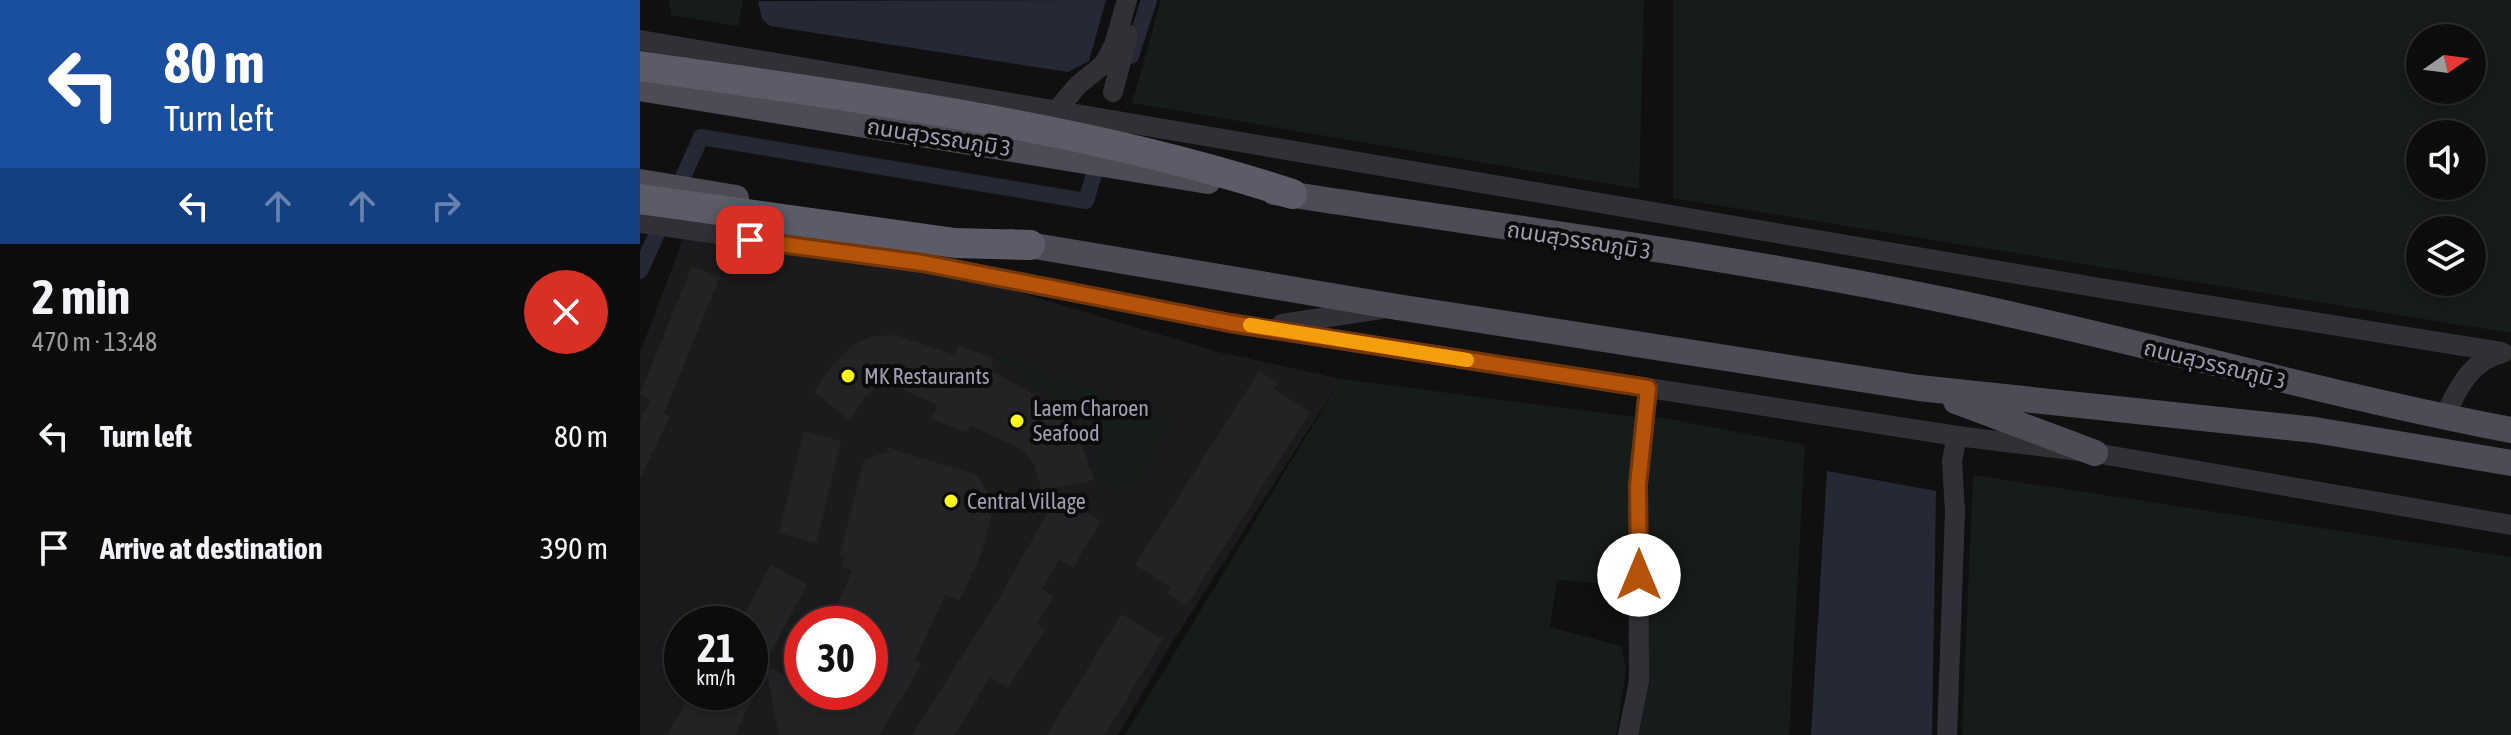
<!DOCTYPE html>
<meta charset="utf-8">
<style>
body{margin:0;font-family:"Asap Condensed","Noto Sans Thai",sans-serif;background:#1a1a1b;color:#f1f3f6;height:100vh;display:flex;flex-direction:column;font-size:30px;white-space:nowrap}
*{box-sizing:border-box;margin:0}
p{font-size:26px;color:#9a9b9d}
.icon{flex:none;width:44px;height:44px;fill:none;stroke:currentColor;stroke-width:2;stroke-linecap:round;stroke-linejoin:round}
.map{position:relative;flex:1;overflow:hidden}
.details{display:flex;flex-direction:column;background:#0c0c0d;width:640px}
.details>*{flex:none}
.guide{background:#1a4fa0;color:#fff;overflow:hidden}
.needle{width:52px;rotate:76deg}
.controls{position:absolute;left:1766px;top:24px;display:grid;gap:16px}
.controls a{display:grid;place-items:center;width:80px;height:80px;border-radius:50%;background:#0c0c0d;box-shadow:0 4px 12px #0003,0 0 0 2px #2c2c2e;font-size:40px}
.speed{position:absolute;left:24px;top:606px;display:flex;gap:16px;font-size:40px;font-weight:700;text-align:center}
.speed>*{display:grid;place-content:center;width:104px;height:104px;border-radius:50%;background:#0c0c0d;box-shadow:0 4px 12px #0003,0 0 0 2px #2c2c2e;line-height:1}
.speed small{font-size:20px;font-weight:400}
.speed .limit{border:12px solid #d22;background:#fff;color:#111}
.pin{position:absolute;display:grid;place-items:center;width:68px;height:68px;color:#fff;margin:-34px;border-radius:16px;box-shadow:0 4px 12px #0006}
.me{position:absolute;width:88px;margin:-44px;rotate:0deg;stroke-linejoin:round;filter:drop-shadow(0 0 6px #0008)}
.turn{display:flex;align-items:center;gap:28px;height:168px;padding:0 32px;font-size:36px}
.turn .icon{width:104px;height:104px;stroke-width:2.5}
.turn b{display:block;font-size:56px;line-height:68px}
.lanes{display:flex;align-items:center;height:76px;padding:0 32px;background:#0003;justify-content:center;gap:40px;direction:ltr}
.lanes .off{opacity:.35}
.round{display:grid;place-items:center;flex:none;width:84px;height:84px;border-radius:42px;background:#1a1a1b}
.summary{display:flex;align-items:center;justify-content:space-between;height:136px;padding:0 32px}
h1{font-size:48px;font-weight:700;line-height:60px}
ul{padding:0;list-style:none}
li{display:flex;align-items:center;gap:24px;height:112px;padding:0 32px}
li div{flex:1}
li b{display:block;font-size:30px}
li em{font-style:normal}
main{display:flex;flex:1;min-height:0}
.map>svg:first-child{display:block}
.built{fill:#1b1b1e;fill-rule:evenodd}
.green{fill:#161c19;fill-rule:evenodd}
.water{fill:#252936}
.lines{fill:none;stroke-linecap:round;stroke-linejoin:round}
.canal{stroke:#252936;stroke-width:16}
.building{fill:#232225}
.minor{stroke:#313037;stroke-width:20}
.major{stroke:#4d4c56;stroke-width:26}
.highway{stroke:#5c5c68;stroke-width:30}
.route-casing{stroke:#753606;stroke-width:20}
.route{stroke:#b45309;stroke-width:14}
.slow{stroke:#f59e0b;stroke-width:14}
.poi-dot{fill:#fff91a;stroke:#0b0b0c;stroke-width:3}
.labels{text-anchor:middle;stroke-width:8;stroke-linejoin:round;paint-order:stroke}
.street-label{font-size:22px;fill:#9f9fb4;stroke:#0b0b0c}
.poi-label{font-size:22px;fill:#9f9fb4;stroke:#0b0b0c;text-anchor:start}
</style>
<main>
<section class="details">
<div class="guide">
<div class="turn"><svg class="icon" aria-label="left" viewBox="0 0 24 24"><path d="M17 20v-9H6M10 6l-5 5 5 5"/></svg><div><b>80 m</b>Turn left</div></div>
<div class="lanes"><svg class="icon" aria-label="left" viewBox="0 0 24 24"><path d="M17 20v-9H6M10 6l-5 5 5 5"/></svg><svg class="icon off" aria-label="ahead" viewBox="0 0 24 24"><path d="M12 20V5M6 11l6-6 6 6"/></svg><svg class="icon off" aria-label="ahead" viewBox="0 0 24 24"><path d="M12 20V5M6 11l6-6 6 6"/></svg><svg class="icon off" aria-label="right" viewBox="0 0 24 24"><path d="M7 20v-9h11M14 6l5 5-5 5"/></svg></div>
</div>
<div class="summary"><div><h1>2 min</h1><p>470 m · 13:48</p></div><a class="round" style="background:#d93025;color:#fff"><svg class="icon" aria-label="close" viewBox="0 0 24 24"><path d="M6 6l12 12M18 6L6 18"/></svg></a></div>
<ul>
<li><svg class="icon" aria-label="left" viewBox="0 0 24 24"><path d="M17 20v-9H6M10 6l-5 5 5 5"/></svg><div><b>Turn left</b></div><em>80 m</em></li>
<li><svg class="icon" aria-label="arrive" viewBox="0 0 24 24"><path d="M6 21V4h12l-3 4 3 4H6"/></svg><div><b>Arrive at destination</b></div><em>390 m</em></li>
</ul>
</section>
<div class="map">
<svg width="1871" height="735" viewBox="0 0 1871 735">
<rect width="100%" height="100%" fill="#101011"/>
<!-- built -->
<path class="built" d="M 46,231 L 274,261 L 579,352 L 701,379 L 530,646 L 478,735 L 0,735 L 0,353 ZM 42,624 L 110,624 L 110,692 L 42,692 ZM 162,624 L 230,624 L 230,692 L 162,692 Z"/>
<!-- green -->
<path class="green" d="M 29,0 L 103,0 L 98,26 L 31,15 Z
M 521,0 L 1004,0 L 999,189 L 492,103 Z
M 1033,0 L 1871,0 L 1871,333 L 1033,198 ZM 1832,38 L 1832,90 L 1780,90 L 1780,38 ZM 1832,134 L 1832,186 L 1780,186 L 1780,134 ZM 1780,230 L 1832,230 L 1832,282 L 1780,282 Z
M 344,349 L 533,420 L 489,496 L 459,483 L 459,462 L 445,423 Z
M 701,379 L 1002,418 L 989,586 L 917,580 L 910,627 L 981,646 L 986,670 L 976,735 L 485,735 Z
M 1013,416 L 1165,445 L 1149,735 L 992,735 Z
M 1333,475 L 1871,557 L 1871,735 L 1322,735 Z"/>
<!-- water -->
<path class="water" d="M 466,0 L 449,61 L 428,72 L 130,26 L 122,19 L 118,1 Z
M 1187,471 L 1296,491 L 1292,735 L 1171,735 Z"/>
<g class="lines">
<!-- canal -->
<path class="canal" d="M 491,56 L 509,0
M 36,193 L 61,137 L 446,201 L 460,154
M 0,271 L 24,218"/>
</g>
<!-- building -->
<path class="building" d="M 52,266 L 80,277 L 24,413 L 30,416 L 0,478 L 0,420 L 10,400 L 0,394 Z
M 256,335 L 315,355 L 318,345 L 354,359 L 350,370 L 399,397 L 438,433 L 454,480 L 402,491 L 394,464 L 382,450 L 330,425 L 327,432 L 291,419 L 297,405 L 262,389 L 236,388 L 224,398 L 210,421 L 174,392 L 189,369 L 211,346 L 233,336 Z
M 619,371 L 638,383 L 634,389 L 670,412 L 546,606 L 526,593 L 530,587 L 495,565 Z
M 164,431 L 201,441 L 176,543 L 139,533 Z
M 245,447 L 337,475 L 355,504 L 340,556 L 320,600 L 305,595 L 275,660 L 282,664 L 239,735 L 139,735 L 126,669 L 95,735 L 27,735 L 52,692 L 110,692 L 110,624 L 99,624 L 131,565 L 167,584 L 124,665 L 146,676 L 162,644 L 162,692 L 230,692 L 230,624 L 189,624 L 212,571 L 201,566 L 205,558 L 200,555 L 224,460 L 245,452 L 251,453 Z
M 417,496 L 461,521 L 433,568 L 419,560 L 402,589 L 413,596 L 397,624 L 405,629 L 368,688 L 350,677 L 315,735 L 272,735 L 358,600 Z
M 481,614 L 523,639 L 465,735 L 407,735 Z"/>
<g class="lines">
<!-- minor -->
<path class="minor" d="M 0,40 L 1460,288 L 1861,352
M 473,92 L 488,35
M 416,111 L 438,85 L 464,64 L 474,45 L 487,0
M 0,223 L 283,263 L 590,323 L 1317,436 L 1455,453 L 1871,525
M 642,324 L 741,309
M 1804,417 C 1818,389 1830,360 1863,353
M 988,735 L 999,681 L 998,485 L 1008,388
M 1307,735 L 1315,511 L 1312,461 L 1317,436"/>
<!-- major -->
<path class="major" d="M 0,88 L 568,181
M 0,182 L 96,198
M 634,192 C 859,227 1087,255 1309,301 C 1497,340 1682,394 1871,430
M 371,242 L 757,307 L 1279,388 L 1675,430 L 1871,463
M 1316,401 L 1455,453"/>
<!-- highway -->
<path class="highway" d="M 0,66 C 218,98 442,125 652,194
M 0,199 L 315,243 L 390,245"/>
</g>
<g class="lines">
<defs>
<path id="route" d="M 110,240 L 283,263 L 590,323 L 1008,388 L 998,485 L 999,575"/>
</defs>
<!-- route casing -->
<use href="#route" class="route-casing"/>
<!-- route -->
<use href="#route" class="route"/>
<!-- slow -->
<path class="slow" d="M 610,325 L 827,360"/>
</g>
<!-- markers -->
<g class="poi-dot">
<circle cx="208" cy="376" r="8"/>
<circle cx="377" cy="421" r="8"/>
<circle cx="311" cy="501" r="8"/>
</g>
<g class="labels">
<!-- street labels -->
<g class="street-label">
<text transform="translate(299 137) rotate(9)" y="8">ถนนสุวรรณภูมิ 3</text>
<text transform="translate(939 240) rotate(9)" y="8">ถนนสุวรรณภูมิ 3</text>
<text transform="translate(1575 364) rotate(14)" y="8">ถนนสุวรรณภูมิ 3</text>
</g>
<!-- poi labels -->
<g class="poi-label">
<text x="224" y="384">MK Restaurants</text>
<text x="393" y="416">Laem Charoen<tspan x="393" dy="25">Seafood</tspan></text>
<text x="327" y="509">Central Village</text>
</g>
</g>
</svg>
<div class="controls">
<a><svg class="needle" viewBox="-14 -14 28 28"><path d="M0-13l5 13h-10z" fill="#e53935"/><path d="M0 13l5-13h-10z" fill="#9a9b9d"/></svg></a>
<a><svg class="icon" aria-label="sound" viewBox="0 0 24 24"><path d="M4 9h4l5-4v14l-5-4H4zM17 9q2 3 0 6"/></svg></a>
<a><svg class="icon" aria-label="layers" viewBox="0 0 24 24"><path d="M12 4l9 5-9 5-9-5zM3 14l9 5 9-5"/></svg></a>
</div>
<div class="speed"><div>21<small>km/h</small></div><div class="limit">30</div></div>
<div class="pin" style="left:110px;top:240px;background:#d93025"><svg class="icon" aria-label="arrive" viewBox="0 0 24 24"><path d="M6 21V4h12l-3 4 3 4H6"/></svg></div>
<svg class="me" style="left:999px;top:575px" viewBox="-20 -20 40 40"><circle r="19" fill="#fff"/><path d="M0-13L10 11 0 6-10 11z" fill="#b45309"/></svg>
</div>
</main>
